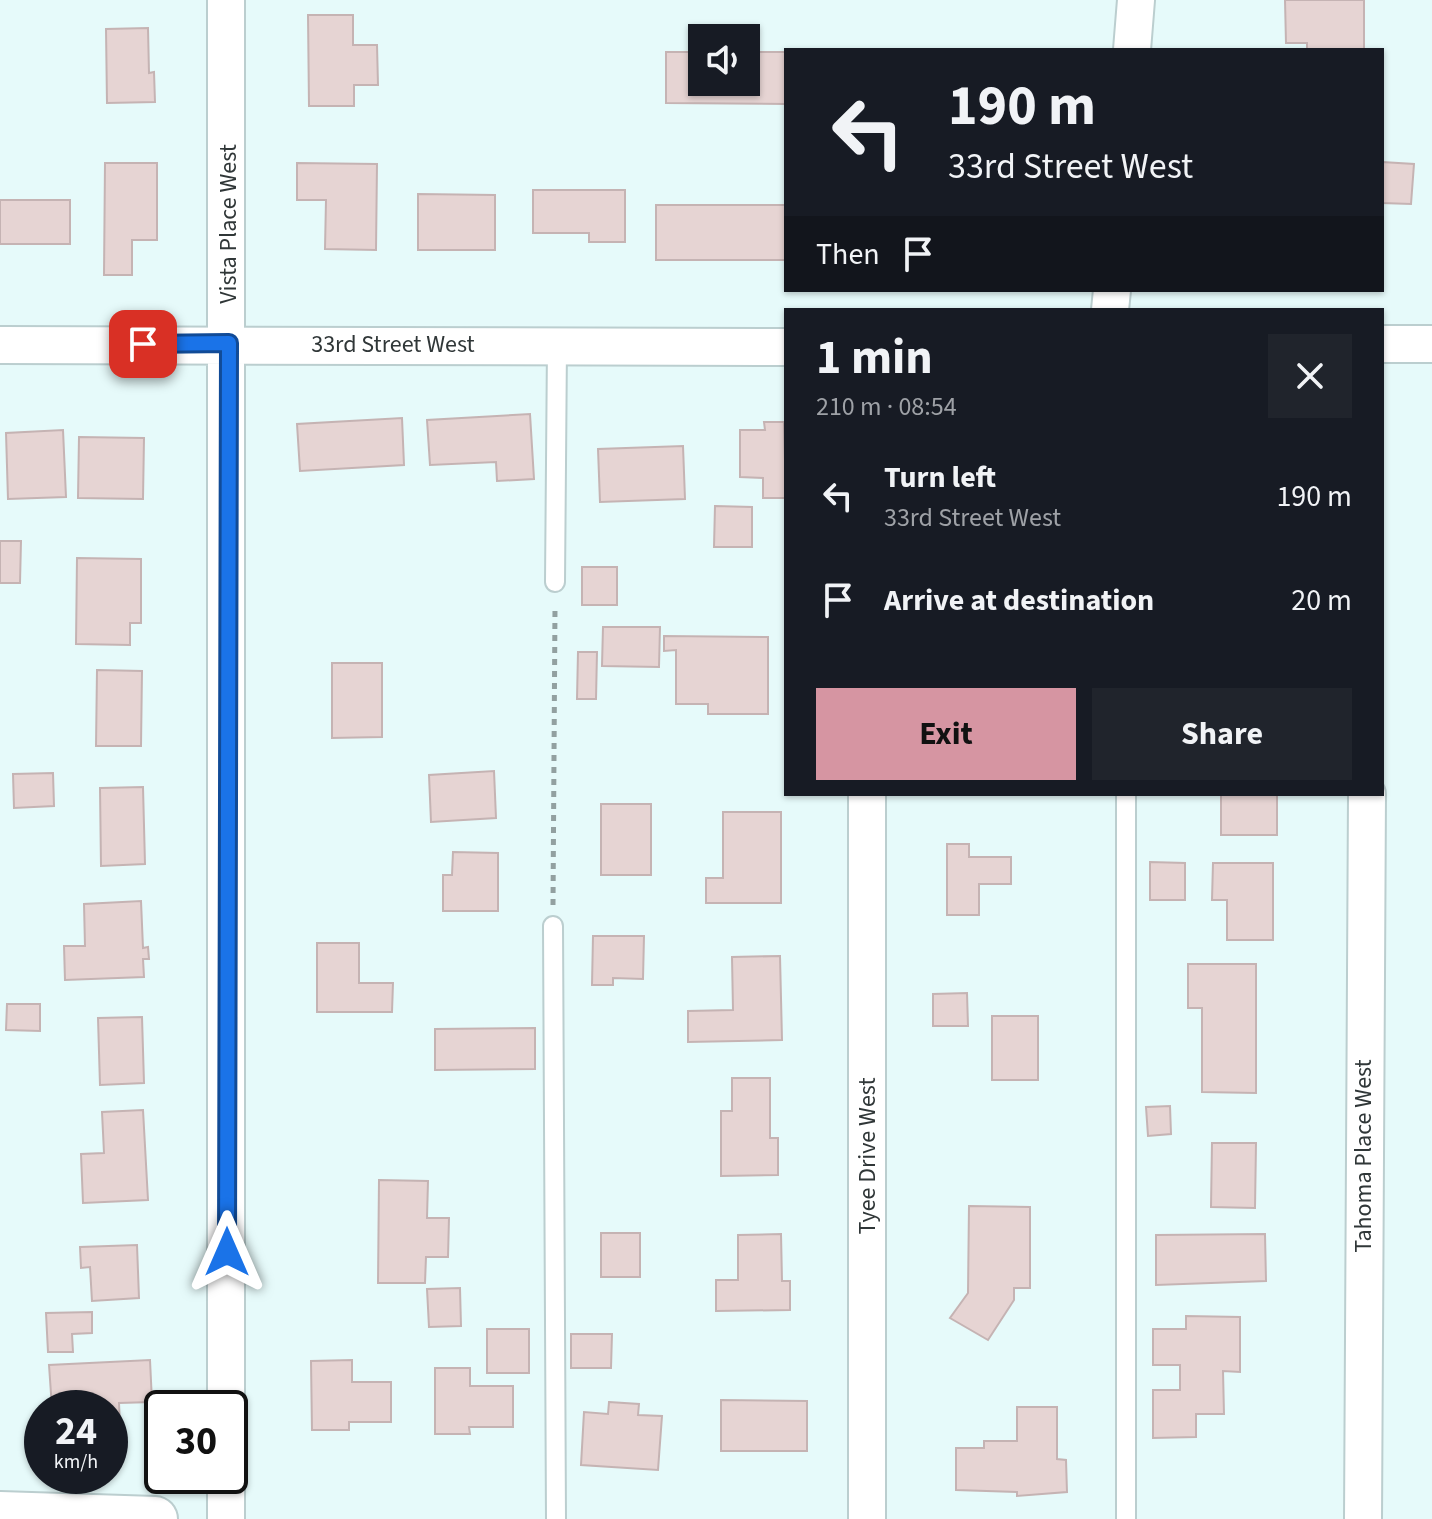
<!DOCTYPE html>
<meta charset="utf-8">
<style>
body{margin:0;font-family:"Source Sans 3",sans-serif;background:#20242c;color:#f1f3f6;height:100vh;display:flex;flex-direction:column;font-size:30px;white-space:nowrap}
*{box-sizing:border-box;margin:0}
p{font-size:26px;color:#9ea1a6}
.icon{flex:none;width:44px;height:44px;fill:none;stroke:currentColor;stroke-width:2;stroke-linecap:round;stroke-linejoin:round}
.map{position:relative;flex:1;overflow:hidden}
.details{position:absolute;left:784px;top:308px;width:600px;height:488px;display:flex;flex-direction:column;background:#171b24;border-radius:0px;box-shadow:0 2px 6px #0004}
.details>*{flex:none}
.guide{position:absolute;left:784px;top:48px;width:600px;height:244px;border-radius:0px;box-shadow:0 2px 6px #0004;background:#171b24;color:#f1f3f6;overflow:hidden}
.fabs{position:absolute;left:688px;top:24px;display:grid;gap:16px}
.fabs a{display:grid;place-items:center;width:72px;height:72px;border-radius:0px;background:#171b24;box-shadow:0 2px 6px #0004;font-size:40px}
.speed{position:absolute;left:24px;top:1390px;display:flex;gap:16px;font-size:40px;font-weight:700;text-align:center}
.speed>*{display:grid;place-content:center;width:104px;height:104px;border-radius:50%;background:#171b24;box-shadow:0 2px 6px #0004;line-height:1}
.speed small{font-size:20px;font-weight:400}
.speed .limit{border:4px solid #111;border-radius:12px;background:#fff;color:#111}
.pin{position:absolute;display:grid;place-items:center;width:68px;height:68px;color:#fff;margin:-34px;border-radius:16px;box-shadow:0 4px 12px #0006}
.me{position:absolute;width:88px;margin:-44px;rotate:0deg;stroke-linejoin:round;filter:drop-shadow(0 0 6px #0008)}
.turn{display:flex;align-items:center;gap:28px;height:168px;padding:0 32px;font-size:36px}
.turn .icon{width:104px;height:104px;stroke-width:2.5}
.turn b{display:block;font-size:56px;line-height:68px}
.then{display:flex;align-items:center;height:76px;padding:0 32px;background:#0003;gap:16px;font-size:30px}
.round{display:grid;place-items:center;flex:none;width:84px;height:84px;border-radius:0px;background:#20242c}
.overview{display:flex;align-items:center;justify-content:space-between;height:136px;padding:0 32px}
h1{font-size:48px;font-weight:700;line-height:60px}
.button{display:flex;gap:16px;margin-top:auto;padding:16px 32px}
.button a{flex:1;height:92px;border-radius:0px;background:#d695a2;color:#111;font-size:32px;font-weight:700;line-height:92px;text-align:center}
.button a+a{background:#20242c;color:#f1f3f6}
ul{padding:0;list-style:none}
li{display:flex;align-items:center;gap:24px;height:104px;padding:0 32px}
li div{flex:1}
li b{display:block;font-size:30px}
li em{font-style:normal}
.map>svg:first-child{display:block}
.building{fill:#e6d4d3;stroke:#c5b3b3;stroke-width:2}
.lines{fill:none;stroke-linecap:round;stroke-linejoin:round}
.service-casing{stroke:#bbcecf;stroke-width:22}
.minor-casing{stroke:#bbcecf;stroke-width:40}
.tertiary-casing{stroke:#bbcecf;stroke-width:48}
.path{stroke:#92a0a0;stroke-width:5;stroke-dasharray:6 6;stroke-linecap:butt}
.service{stroke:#fff;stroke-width:18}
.minor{stroke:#fff;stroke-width:36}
.tertiary{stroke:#fff;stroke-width:44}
.route-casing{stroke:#114b97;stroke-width:20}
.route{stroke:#1a73e8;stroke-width:14}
.labels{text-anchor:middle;stroke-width:8;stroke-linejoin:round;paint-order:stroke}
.street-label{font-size:24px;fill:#303738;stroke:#fff}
</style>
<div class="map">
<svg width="1432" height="1519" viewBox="0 0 1432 1519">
<rect width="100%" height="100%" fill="#e6fafa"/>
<!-- building -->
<path class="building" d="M 1285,0 L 1364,0 L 1364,50 L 1307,50 L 1307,43 L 1286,43 Z
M 308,15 L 353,15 L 353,45 L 377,45 L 378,85 L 354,85 L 354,106 L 309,106 Z
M 148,28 L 149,73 L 154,72 L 155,102 L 107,103 L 106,29 Z
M 666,52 L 702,52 L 702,82 L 746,82 L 746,52 L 786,52 L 786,104 L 666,103 Z
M 1382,162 L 1414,164 L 1411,204 L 1382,203 Z
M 105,163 L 157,163 L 157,240 L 132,240 L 132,275 L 104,275 Z
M 297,163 L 377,164 L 376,250 L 325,249 L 326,200 L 297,200 Z
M 533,190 L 625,190 L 625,242 L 589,242 L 589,233 L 533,233 Z
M 418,194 L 495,195 L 495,250 L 418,250 Z
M 0,200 L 70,200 L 70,244 L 0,244 Z
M 656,205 L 786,205 L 786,260 L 656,260 Z
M 530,414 L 534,479 L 497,481 L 496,462 L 430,465 L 427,420 Z
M 402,418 L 404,465 L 300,471 L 297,424 Z
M 764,422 L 784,422 L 786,498 L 763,498 L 763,478 L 740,477 L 740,430 L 765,430 Z
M 63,430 L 66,497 L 8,499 L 6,433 Z
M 79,437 L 144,438 L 143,499 L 78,498 Z
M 683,446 L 685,499 L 600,502 L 598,449 Z
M 715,506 L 752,507 L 752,547 L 714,547 Z
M 0,541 L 21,541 L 20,583 L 0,583 Z
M 77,558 L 141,559 L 141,623 L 130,623 L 130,645 L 76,644 Z
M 582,567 L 617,567 L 617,605 L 582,605 Z
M 603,627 L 660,627 L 659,667 L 602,666 Z
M 664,636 L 768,637 L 768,714 L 708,714 L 708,704 L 676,704 L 676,650 L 664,651 Z
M 578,652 L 597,652 L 596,699 L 577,699 Z
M 332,663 L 382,663 L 382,737 L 332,738 Z
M 97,670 L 142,671 L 141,746 L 96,746 Z
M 494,771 L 496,818 L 431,822 L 429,775 Z
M 53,773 L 54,806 L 14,808 L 13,774 Z
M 143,787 L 145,864 L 101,866 L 100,788 Z
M 1221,794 L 1277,794 L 1277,835 L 1221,835 Z
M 601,804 L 651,804 L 651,875 L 601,875 Z
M 723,812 L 781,812 L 781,903 L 706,903 L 706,878 L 723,878 Z
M 947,844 L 969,844 L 969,857 L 1011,857 L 1011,884 L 979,884 L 979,915 L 947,915 Z
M 453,852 L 498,853 L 498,911 L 443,911 L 443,875 L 452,875 Z
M 1150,862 L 1185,863 L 1185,900 L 1150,900 Z
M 1213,863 L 1273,863 L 1273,940 L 1227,940 L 1227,900 L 1212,900 Z
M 141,901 L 143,948 L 148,947 L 149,959 L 143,959 L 144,977 L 65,980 L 64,946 L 85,946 L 84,904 Z
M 593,936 L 644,936 L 643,979 L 613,978 L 613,985 L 592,985 Z
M 317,943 L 359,943 L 359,983 L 393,983 L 392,1012 L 317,1012 Z
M 780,956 L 782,1040 L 688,1042 L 688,1011 L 733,1010 L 732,957 Z
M 1188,964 L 1256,964 L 1256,1093 L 1202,1092 L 1202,1008 L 1188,1008 Z
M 967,993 L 968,1026 L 933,1026 L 933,994 Z
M 7,1004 L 40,1004 L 40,1031 L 6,1030 Z
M 992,1016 L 1038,1016 L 1038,1080 L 992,1080 Z
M 142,1017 L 144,1083 L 100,1085 L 98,1018 Z
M 535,1028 L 535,1069 L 435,1070 L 435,1029 Z
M 732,1078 L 770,1078 L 770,1138 L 778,1138 L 778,1175 L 721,1176 L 721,1111 L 732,1111 Z
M 1170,1106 L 1171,1134 L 1148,1136 L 1146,1107 Z
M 143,1110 L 148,1200 L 83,1203 L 81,1154 L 104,1153 L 102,1112 Z
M 1212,1143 L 1256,1143 L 1255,1208 L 1211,1207 Z
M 379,1180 L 428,1181 L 427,1218 L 449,1218 L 448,1257 L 426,1257 L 425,1283 L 378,1283 Z
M 969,1206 L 1030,1207 L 1030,1288 L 1014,1288 L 1014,1300 L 988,1340 L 950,1318 L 968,1293 Z
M 601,1233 L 640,1233 L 640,1277 L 601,1277 Z
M 781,1234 L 782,1281 L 790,1281 L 790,1310 L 716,1311 L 716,1280 L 738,1280 L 738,1235 Z
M 1265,1234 L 1266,1281 L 1156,1285 L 1156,1235 Z
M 137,1245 L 139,1298 L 92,1301 L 90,1267 L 81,1268 L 80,1247 Z
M 460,1288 L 461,1326 L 429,1327 L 427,1289 Z
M 92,1312 L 92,1333 L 72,1334 L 73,1352 L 48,1352 L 46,1313 Z
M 1186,1316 L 1240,1317 L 1240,1372 L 1223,1371 L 1224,1414 L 1196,1414 L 1196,1437 L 1153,1438 L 1153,1390 L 1180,1390 L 1180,1365 L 1153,1365 L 1153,1329 L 1186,1329 Z
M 487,1329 L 529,1329 L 529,1373 L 487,1373 Z
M 571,1334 L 612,1334 L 611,1368 L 571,1368 Z
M 150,1360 L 152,1402 L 119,1403 L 120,1425 L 110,1426 L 110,1408 L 52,1408 L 49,1365 Z
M 352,1360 L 352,1382 L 391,1382 L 391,1422 L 349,1422 L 349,1430 L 312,1430 L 311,1361 Z
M 435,1368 L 470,1368 L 470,1386 L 513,1386 L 513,1427 L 469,1427 L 470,1434 L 435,1434 Z
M 721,1400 L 807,1401 L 807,1451 L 721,1451 Z
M 609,1402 L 639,1404 L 638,1415 L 662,1416 L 658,1470 L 581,1465 L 584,1412 L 608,1414 Z
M 1017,1407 L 1057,1407 L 1057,1459 L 1066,1460 L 1067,1492 L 1017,1496 L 1017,1492 L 956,1490 L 956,1448 L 984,1448 L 984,1441 L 1017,1441 Z"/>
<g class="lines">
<defs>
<path id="service" d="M 555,582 L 557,345
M 553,926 L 556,1519
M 1126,1519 L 1126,794"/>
<path id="minor" d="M 1132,50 L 1136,0
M 1110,310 L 1112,290
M 1382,344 L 1432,344
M 0,345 L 786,347
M 867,794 L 867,1519
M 226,1408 L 226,0
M 226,1519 L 226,1476
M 1363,1519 L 1367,794"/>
<path id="tertiary" d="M 0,1514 L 155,1519"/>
</defs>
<!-- service casing -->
<use href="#service" class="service-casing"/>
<!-- minor casing -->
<use href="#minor" class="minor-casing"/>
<!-- tertiary casing -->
<use href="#tertiary" class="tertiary-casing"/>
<!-- path -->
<path class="path" d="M 553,905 L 555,607"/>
<!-- service -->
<use href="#service" class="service"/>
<!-- minor -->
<use href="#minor" class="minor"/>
<!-- tertiary -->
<use href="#tertiary" class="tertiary"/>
</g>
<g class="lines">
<defs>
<path id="route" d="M 143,344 L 229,343 L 227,1252"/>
</defs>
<!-- route casing -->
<use href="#route" class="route-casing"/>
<!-- route -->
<use href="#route" class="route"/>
</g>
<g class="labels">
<!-- street labels -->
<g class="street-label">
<text transform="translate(228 224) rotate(-90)" y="8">Vista Place West</text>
<text x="393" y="352">33rd Street West</text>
<text transform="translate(867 1156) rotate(-90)" y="8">Tyee Drive West</text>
<text transform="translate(1363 1156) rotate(-90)" y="8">Tahoma Place West</text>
</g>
</g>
</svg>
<div class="fabs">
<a><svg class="icon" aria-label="sound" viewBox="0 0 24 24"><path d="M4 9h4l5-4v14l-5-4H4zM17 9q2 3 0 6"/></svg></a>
</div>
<div class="speed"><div>24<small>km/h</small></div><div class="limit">30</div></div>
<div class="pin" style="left:143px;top:344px;background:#d93025"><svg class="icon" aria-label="arrive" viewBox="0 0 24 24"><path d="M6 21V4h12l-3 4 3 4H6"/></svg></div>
<svg class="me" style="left:227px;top:1252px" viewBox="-20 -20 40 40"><path d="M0-17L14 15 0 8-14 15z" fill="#1a73e8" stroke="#fff" stroke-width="4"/></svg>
<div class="guide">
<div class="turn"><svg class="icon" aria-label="left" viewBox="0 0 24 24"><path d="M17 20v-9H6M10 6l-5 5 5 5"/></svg><div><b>190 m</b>33rd Street West</div></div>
<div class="then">Then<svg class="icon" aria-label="arrive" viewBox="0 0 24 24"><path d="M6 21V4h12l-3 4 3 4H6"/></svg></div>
</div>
<section class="details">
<div class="overview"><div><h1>1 min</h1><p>210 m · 08:54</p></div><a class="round"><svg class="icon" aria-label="close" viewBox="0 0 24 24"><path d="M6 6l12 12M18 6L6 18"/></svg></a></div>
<ul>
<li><svg class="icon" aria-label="left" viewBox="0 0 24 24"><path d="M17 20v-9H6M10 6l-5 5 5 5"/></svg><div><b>Turn left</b><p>33rd Street West</p></div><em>190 m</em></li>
<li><svg class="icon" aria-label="arrive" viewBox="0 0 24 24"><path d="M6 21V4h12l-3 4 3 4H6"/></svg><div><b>Arrive at destination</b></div><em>20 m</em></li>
</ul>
<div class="button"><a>Exit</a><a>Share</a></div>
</section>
</div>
